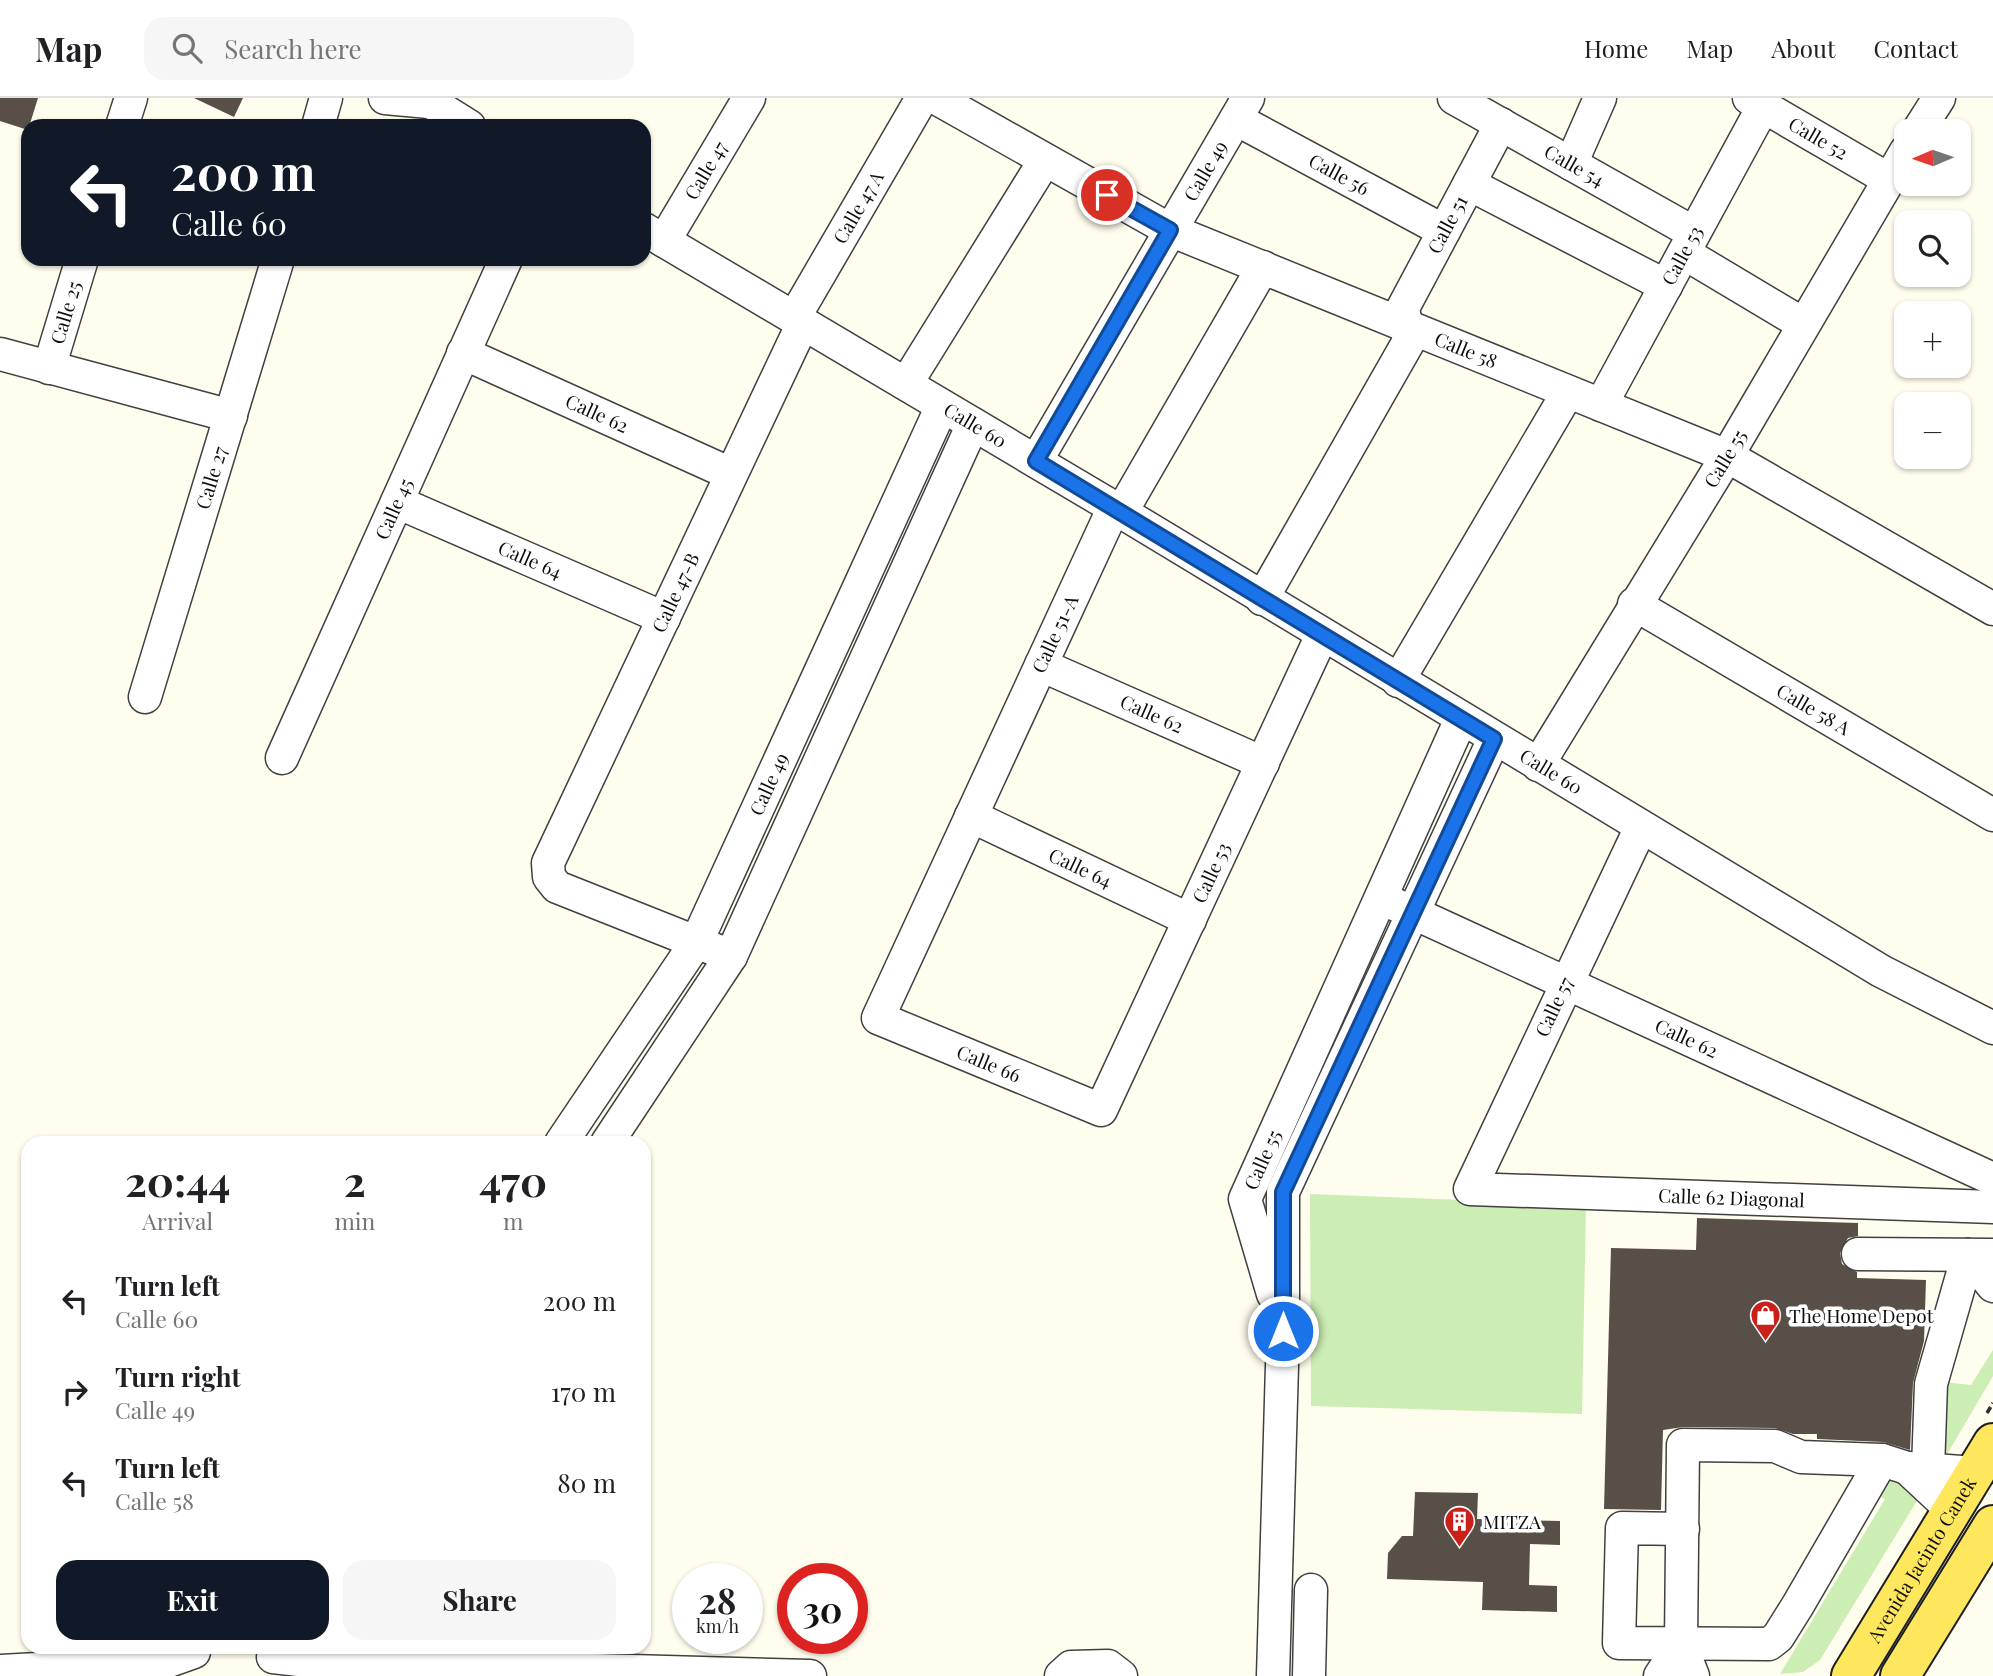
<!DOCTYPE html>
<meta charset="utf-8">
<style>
body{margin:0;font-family:"Playfair Display",serif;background:#f6f6f6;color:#202124;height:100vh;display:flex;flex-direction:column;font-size:26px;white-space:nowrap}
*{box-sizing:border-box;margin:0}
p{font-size:23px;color:#757577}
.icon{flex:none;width:38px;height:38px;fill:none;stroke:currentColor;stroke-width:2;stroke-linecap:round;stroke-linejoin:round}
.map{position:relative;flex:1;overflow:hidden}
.details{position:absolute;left:21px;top:1038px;width:630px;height:518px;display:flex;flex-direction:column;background:#fff;border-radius:21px;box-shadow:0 2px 5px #0004}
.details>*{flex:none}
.banner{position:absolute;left:21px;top:21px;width:630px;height:147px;border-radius:21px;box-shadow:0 2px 5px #0004;background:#111827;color:#fff;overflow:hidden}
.needle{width:46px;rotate:268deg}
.tools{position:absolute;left:1894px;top:21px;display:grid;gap:14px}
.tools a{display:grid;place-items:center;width:77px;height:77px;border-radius:14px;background:#fff;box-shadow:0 2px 5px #0004;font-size:35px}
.speed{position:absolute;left:672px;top:1465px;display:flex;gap:14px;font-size:35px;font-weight:700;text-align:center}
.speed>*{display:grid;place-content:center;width:91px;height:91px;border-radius:50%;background:#fff;box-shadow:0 2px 5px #0004;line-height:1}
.speed small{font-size:18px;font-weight:400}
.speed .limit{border:10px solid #d22;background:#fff;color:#111}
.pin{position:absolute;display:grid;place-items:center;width:60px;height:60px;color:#fff;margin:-30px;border:4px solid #fff;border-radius:50%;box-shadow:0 2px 7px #0007}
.me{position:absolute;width:77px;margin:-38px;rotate:0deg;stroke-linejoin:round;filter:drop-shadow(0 0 5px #0008)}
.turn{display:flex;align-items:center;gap:24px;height:147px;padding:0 35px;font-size:32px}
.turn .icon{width:91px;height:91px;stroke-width:2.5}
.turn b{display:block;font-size:49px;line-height:60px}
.eta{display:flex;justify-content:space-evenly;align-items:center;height:119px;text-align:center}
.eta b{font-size:42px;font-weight:700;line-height:49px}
.cta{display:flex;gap:14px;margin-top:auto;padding:14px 35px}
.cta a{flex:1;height:80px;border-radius:21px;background:#111827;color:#fff;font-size:28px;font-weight:700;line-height:80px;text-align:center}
.cta a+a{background:#f6f6f6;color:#202124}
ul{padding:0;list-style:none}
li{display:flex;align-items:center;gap:21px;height:91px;padding:0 35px}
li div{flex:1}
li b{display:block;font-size:26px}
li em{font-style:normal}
header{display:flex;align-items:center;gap:42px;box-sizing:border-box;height:98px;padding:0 35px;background:#fff;border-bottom:2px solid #e0e0e0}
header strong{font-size:33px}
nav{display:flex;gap:38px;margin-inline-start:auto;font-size:24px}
.search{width:490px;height:63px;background:#f6f6f6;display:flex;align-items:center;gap:18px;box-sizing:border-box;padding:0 24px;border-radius:21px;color:#757577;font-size:26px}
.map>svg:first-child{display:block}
.green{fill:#ccedb3}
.building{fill:#574f48}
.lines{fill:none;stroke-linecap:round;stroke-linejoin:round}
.minor-casing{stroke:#404040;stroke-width:35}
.major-casing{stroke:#1e1e1e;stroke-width:42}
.path{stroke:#2f2f2f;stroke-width:3.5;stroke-dasharray:7 3.5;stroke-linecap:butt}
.minor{stroke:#fff;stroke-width:32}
.major{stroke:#ffe75d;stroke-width:38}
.route-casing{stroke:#114b97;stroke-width:18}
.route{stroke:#1a73e8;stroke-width:12}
.labels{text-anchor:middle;stroke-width:7;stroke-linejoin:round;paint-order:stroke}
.street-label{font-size:19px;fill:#0d0d0d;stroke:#fff}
.poi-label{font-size:19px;fill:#0d0d0d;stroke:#fff;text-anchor:start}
</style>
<header>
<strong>Map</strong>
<div class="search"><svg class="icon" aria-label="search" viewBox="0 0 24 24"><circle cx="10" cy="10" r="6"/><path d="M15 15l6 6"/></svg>Search here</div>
<nav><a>Home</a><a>Map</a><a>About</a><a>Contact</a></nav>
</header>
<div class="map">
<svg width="1993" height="1578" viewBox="0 0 1993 1578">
<rect width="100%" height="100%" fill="#fffded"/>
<!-- green -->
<path class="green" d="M 1310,1096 L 1586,1107 L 1582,1316 L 1311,1308 Z
M 1993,1252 L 1993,1278 L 1946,1358 L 1935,1357 L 1944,1284 L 1971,1287 Z
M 1884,1381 L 1908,1390 L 1918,1401 L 1820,1562 L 1803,1574 L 1780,1576 L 1885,1401 L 1871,1393 Z"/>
<!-- building -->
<path class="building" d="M 0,0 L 38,0 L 28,32 L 0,23 Z
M 194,0 L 243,0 L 234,19 Z
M 1697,1120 L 1858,1125 L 1858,1138 L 1848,1140 L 1840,1155 L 1842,1166 L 1857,1174 L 1857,1180 L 1926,1182 L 1924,1243 L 1913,1285 L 1910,1352 L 1883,1344 L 1817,1341 L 1817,1336 L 1793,1336 L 1775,1330 L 1683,1329 L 1663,1332 L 1661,1412 L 1604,1411 L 1611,1150 L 1696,1152 Z
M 1415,1394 L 1478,1395 L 1477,1421 L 1560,1423 L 1560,1447 L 1530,1446 L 1529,1487 L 1557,1488 L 1557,1514 L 1482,1512 L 1483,1484 L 1387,1481 L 1388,1455 L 1402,1438 L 1413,1438 Z"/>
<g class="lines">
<defs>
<g id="minor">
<path d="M 385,0 L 429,4"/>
<path d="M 424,0 L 469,28"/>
<path id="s1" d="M 936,0 L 1170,132 L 1727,358 L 1993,511"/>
<path id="s2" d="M 1454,0 L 1694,135"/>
<path id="s3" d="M 1749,0 L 1888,81"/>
<path id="s4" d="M 1236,21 L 1444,133"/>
<path d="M 122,28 L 131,0"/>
<path d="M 318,28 L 326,0"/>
<path d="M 1918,33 L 1939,0"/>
<path d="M 1571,66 L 1600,0"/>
<path d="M 1469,86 L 1666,188"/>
<path id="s5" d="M 644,131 L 1118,412 L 1881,873 L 1993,930"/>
<path id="s6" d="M 664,143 L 749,0"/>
<path d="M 1684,155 L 1803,226"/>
<path id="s7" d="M 1263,169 L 1129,401 L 1108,422 L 878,920 L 1101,1012 L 1322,537"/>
<path id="s8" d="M 794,220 L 922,0"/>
<path id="s9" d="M 463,255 L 731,376"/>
<path d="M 0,256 L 231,318"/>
<path id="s10" d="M 49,270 L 82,161"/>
<path d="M 906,286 L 1045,62"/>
<path id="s11" d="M 1601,307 L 1764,7"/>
<path id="s12" d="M 1036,363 L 1248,0"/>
<path id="s13" d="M 397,404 L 664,520"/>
<path id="s14" d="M 1262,501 L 1409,243 L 1403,210 L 1501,26"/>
<path id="s15" d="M 1634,506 L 1993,717"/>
<path id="s16" d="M 1041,567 L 1263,665"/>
<path d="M 1398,583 L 1568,294"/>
<path id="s17" d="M 145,599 L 278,161"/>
<path id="s18" d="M 282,660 L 506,161"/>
<path id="s19" d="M 1538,667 L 1727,358 L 1906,53"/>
<path id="s20" d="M 971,718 L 1190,822"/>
<path id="s21" d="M 1641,729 L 1470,1091 L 1993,1109"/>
<path id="s22" d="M 1381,800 L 1993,1081"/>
<path id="s23" d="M 731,858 L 557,789 L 549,779 L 548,765 L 803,225"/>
<path id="s24" d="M 561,1045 L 697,843 L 942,308"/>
<path d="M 607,1045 L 731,858 L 973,326"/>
<path d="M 1858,1156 L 1993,1157"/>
<path d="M 1968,1157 L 1993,1188"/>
<path id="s25" d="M 1273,1196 L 1245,1101 L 1461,621"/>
<path d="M 1907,1370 L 1952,1412"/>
<path d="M 1928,1371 L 1931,1286 L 1968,1157"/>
<path d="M 1683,1431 L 1622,1430 L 1619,1545 L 1769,1546 L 1778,1539 L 1798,1507 L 1882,1362"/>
<path d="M 273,1559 L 315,1564 L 810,1578"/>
<path d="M 0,1573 L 166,1564 L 194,1554"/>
<path d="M 1061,1578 L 1071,1569 L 1108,1568 L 1121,1578"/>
<path d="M 1273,1578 L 1283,1233 L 1283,1094 L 1494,641"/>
<path d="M 1309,1578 L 1311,1492"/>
<path d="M 1660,1578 L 1681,1547"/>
<path d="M 1693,1578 L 1681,1547 L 1683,1347 L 1775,1348 L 1801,1359 L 1882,1362 L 1907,1370 L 1975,1375"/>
</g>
<g id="major">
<path id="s26" d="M 1851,1578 L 1993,1345"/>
<path d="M 1900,1578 L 1993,1427"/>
</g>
</defs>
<!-- minor casing -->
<use href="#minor" class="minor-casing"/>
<!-- major casing -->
<use href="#major" class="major-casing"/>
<!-- path -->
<path class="path" d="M 1987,1315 L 1993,1305"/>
<!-- minor -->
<use href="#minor" class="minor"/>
<!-- major -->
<use href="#major" class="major"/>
</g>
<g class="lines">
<defs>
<path id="route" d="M 1107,97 L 1170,132 L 1036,363 L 1494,641 L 1283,1094 L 1283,1233"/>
</defs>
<!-- route casing -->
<use href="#route" class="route-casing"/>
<!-- route -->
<use href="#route" class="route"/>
</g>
<!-- icons -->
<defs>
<symbol id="shop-pin" viewBox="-11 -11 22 30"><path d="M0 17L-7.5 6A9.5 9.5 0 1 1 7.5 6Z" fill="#c92119" stroke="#fff"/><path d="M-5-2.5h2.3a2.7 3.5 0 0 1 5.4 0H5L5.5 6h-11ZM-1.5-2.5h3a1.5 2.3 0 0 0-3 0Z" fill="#fff"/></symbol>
<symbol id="building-pin" viewBox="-11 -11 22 30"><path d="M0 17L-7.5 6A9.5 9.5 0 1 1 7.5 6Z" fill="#c92119" stroke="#fff"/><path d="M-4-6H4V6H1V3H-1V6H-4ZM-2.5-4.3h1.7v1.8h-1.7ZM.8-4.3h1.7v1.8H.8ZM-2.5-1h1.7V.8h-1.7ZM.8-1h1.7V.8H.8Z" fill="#fff"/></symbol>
</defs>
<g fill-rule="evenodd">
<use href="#shop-pin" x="1748" y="1200" width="35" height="47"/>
<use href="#building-pin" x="1442" y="1406" width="35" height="47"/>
</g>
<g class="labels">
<!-- street labels -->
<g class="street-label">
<text dy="7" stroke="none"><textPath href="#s3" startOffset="80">Calle 52</textPath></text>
<text dy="7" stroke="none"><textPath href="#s2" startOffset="138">Calle 54</textPath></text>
<text dy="7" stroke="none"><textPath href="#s6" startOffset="82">Calle 47</textPath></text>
<text dy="7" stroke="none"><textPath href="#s12" startOffset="336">Calle 49</textPath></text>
<text dy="7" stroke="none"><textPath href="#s4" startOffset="117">Calle 56</textPath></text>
<text dy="7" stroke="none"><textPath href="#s8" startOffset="128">Calle 47 A</textPath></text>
<text dy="7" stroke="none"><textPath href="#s14" startOffset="425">Calle 51</textPath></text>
<text dy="7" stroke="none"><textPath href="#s11" startOffset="170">Calle 53</textPath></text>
<text dy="7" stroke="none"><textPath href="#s10" startOffset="58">Calle 25</textPath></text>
<text dy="7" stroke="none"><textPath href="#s1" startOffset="588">Calle 58</textPath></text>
<text dy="7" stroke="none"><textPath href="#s9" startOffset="147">Calle 62</textPath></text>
<text dy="7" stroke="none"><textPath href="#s5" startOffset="385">Calle 60</textPath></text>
<text dy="7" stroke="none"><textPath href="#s19" startOffset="359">Calle 55</textPath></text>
<text dy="7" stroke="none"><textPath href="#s17" startOffset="229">Calle 27</textPath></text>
<text dy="7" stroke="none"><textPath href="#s18" startOffset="273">Calle 45</textPath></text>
<text dy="7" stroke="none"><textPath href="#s13" startOffset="145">Calle 64</textPath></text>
<text dy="7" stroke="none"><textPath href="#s23" startOffset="513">Calle 47-B</textPath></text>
<text transform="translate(1055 536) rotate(-65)" y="7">Calle 51-A</text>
<text dy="7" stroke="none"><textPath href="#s15" startOffset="208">Calle 58 A</textPath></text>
<text dy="7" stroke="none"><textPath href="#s16" startOffset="121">Calle 62</textPath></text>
<text dy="7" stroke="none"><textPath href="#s5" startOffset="1057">Calle 60</textPath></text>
<text dy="7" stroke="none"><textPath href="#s24" startOffset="416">Calle 49</textPath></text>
<text dy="7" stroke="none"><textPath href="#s20" startOffset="121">Calle 64</textPath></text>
<text dy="7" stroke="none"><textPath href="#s7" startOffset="1349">Calle 53</textPath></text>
<text transform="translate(1554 909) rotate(-65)" y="7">Calle 57</text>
<text dy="7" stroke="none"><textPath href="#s22" startOffset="336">Calle 62</textPath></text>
<text dy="7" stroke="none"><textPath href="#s7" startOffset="966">Calle 66</textPath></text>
<text dy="7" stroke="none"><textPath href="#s25" startOffset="142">Calle 55</textPath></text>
<text dy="7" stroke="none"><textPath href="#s21" startOffset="662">Calle 62 Diagonal</textPath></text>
<text dy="7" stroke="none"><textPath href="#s26" startOffset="136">Avenida Jacinto Canek</textPath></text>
</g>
<!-- poi labels -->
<g class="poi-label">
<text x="1789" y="1225">The Home Depot</text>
<text x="1483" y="1431">MITZA</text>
</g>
</g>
</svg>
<div class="tools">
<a><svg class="needle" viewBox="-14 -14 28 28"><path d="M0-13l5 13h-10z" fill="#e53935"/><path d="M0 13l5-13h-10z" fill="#757577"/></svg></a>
<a><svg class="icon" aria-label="search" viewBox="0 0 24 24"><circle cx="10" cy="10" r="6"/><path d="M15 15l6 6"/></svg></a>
<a>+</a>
<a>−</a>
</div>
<div class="speed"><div>28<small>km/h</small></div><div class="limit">30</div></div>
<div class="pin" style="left:1107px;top:97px;background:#d93025"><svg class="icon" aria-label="arrive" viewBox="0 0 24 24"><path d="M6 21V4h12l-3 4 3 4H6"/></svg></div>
<svg class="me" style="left:1283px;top:1233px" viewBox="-20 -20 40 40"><circle r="17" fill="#1a73e8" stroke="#fff" stroke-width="3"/><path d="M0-11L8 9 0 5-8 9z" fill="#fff"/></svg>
<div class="banner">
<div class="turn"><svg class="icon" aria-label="left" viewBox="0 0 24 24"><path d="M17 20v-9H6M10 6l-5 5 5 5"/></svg><div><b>200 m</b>Calle 60</div></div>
</div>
<section class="details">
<div class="eta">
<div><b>20:44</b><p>Arrival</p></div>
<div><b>2</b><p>min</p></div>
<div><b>470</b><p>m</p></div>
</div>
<ul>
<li><svg class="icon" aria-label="left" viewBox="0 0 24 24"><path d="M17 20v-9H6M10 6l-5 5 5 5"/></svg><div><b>Turn left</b><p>Calle 60</p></div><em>200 m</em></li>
<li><svg class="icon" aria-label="right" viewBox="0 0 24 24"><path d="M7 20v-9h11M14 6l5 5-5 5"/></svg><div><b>Turn right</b><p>Calle 49</p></div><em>170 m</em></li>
<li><svg class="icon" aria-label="left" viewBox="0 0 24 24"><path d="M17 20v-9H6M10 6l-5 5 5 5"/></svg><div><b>Turn left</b><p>Calle 58</p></div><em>80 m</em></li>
</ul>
<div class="cta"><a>Exit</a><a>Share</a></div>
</section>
</div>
